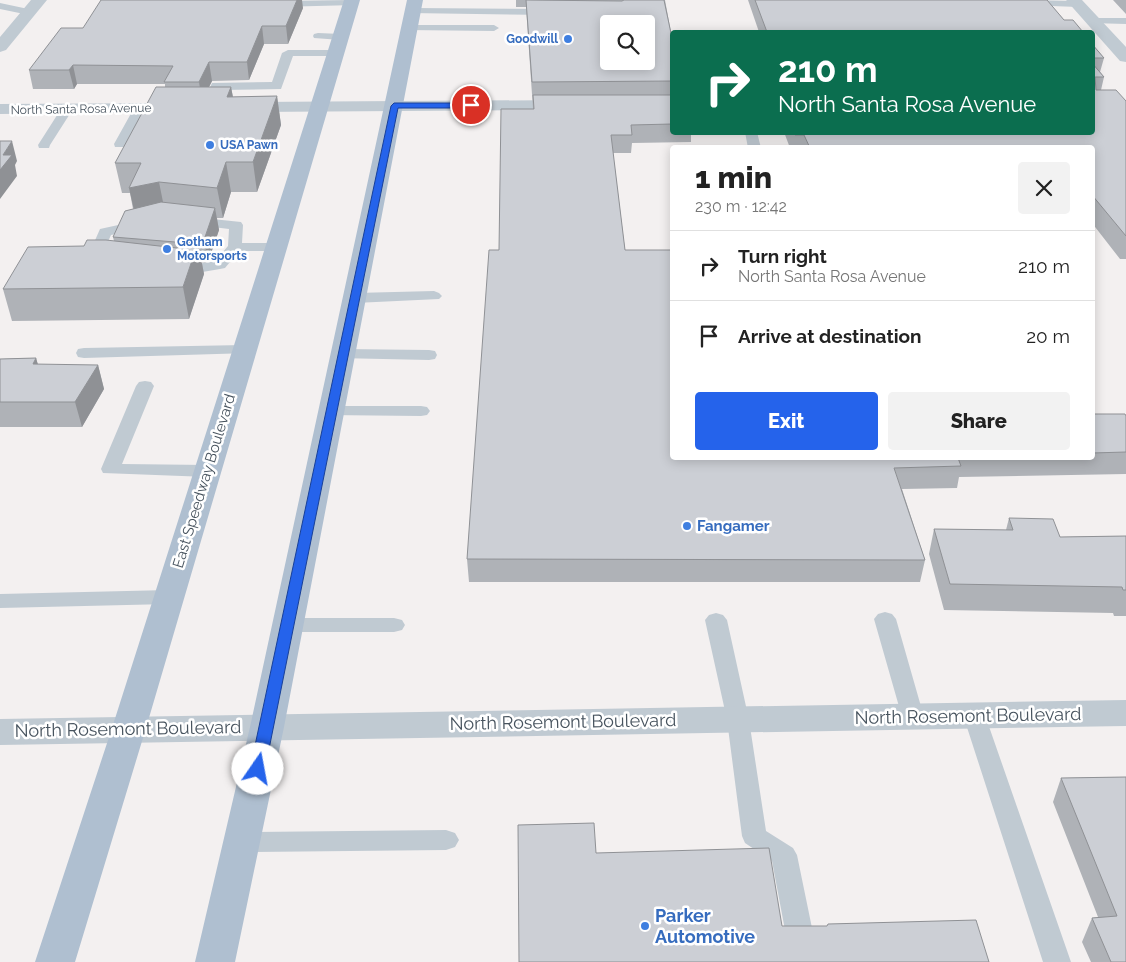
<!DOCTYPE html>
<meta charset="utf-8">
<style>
body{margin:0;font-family:Raleway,sans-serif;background:#f2f2f2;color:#222;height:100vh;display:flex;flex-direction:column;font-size:19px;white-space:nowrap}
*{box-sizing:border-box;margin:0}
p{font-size:16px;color:#767676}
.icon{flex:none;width:28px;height:28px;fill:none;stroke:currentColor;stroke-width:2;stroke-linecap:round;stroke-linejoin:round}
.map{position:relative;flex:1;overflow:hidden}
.side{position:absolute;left:670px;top:145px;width:425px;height:315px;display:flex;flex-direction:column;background:#fff;border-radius:5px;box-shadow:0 2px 12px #0003}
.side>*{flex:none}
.guide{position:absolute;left:670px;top:30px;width:425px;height:105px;border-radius:5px;box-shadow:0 2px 12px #0003;background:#0b6e4f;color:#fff;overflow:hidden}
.buttons{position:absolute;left:600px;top:15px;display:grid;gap:10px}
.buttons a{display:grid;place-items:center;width:55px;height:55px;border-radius:5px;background:#fff;box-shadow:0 2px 12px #0003;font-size:25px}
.pin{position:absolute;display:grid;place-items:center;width:42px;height:42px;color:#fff;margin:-21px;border:2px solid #fff;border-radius:50%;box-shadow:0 1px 5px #0007}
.me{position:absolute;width:55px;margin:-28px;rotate:12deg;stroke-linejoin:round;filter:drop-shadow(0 0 4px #0008)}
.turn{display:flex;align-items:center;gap:18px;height:105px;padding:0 25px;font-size:22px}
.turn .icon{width:65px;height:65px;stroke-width:2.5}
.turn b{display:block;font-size:35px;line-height:42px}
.round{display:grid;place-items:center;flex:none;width:52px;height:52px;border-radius:5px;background:#f2f2f2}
.overview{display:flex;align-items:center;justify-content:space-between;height:85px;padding:0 25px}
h1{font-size:30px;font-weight:800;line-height:38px}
.action{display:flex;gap:10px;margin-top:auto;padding:10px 25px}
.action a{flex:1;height:58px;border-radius:5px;background:#2563eb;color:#fff;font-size:20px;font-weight:800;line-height:58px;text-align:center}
.action a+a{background:#f2f2f2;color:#222}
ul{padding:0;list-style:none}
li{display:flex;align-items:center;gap:15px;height:70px;padding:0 25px;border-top:1px solid #e0e0e0}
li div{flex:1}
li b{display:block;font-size:19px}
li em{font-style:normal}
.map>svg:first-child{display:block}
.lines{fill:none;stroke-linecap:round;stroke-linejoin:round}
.service{fill:#c0cad2;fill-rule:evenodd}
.minor{fill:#c0cad2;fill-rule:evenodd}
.tertiary{fill:#c0cad2;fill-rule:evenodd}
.primary{fill:#afbfd0;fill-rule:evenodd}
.wall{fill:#afb2b7}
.shaded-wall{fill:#8f9195}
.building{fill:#cccfd5;stroke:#8f9195;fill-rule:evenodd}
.route{fill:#2563eb;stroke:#184099}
.shop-dot{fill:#3f7fe0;stroke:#fff;stroke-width:2}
.labels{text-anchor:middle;stroke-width:5;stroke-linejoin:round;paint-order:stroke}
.far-shop-label{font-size:12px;font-weight:bold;fill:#366cbe;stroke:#fff;text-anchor:start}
.far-street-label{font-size:12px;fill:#47535e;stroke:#fff}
.street-label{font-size:15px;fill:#47535e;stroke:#fff}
.shop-label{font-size:15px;font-weight:bold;fill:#366cbe;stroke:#fff;text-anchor:start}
.near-street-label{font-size:18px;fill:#47535e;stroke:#fff}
.near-shop-label{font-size:18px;font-weight:bold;fill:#366cbe;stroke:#fff;text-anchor:start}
</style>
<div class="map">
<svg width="1126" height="962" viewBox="0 0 1126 962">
<rect width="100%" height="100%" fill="#f3f0f0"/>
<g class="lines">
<!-- service -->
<path class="service" d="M 351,0 L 356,3 L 355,5 L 278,7 L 273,4 L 278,1 Z
M 1021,0 L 1078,1 L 1083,4 L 1078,7 L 1025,5 L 1021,4 Z
M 0,3 L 33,10 L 34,12 L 29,15 L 0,9 Z
M 413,8 L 552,9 L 557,12 L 552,15 L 409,13 L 408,11 Z
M 1094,18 L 1126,18 L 1126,24 L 1090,23 L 1089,21 L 1090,19 Z
M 410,25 L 494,25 L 499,28 L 494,31 L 406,30 L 405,28 L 406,26 Z
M 318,33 L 341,34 L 346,37 L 341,40 L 314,38 L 313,36 L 314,34 Z
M 288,50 L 335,50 L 341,53 L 335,56 L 293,56 L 281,89 L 220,90 L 211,110 L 207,111 L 201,107 L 212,83 L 272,82 L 282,53 Z
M 140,104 L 146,108 L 126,144 L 125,147 L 115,147 L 114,144 L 134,108 Z
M 67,105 L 73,109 L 50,145 L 49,148 L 39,148 L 38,145 L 61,109 Z
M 745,132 L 757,132 L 761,148 L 748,148 Z
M 193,217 L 241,222 L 243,225 L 242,243 L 276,243 L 281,244 L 283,247 L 281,250 L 276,251 L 239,251 L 225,268 L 220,269 L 179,276 L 174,274 L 171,271 L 174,268 L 215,261 L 228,246 L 229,229 L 188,224 L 186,221 L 188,218 Z
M 141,220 L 146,221 L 148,224 L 146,227 L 111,235 L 97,266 L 87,266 L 85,263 L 100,229 Z
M 434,291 L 439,293 L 442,296 L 439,299 L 355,303 L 350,301 L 347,298 L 350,295 L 355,293 Z
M 244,345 L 250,347 L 252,350 L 250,353 L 84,358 L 78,357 L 76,353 L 78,349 L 84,348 Z
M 343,349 L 429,350 L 435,351 L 437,355 L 435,359 L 429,360 L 337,358 L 335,354 L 337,350 Z
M 145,381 L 151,382 L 154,386 L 122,464 L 208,465 L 215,467 L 217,471 L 215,475 L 208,477 L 103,473 L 101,469 L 136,386 L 139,382 Z
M 332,406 L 421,406 L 427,407 L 430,411 L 427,415 L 421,416 L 326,415 L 323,411 L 326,407 Z
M 169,590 L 176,592 L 179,597 L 176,602 L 169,604 L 0,608 L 0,594 Z
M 885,612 L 892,614 L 896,619 L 924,717 L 921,723 L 913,726 L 905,723 L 902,717 L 874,619 L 878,614 Z
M 716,613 L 723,615 L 727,620 L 749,720 L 766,831 L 793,848 L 797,855 L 819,962 L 791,962 L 772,861 L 745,843 L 742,836 L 727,720 L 705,620 L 709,615 Z
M 288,618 L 394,618 L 402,620 L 405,625 L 402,630 L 394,632 L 288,632 L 280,630 L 277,625 L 280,620 Z
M 974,706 L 982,709 L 985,715 L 1071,962 L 1043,962 L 963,715 L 966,709 Z
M 446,830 L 455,833 L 459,840 L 455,847 L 446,850 L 242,852 L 233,849 L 229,842 L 233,835 L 242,832 Z"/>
<!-- minor -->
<path class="minor" d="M 31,0 L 47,0 L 6,50 L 0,52 L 0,37 Z
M 1066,0 L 1082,0 L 1126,47 L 1126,62 L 1120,61 Z
M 571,100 L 577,101 L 580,105 L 577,109 L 571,110 L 241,112 L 235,111 L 232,107 L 235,103 L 241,102 Z
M 181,103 L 187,104 L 190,108 L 187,112 L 0,114 L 0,104 Z"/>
<!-- tertiary -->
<path class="tertiary" d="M 1126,700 L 1126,726 L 0,745 L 0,719 Z"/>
<!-- primary -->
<path class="primary" d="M 344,0 L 360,0 L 146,728 L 75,962 L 35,962 L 112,728 Z
M 407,0 L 423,0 L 284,727 L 235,962 L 195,962 L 250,727 Z"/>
</g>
<!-- wall -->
<path class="wall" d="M 516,0 L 665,0 L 672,38 L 672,132 L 691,132 L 691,142 L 632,143 L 631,153 L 613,153 L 625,250 L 672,458 L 1092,458 L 1092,414 L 1126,416 L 1126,474 L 959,477 L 957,488 L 902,489 L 925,560 L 920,582 L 469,582 L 467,559 L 499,250 L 533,109 L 526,7 L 516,7 Z
M 748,0 L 1047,0 L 1064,20 L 1083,32 L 759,32 Z
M 1113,0 L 1126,0 L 1126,14 Z
M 303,8 L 288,44 L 264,44 L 249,80 L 212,81 L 209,87 L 231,87 L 233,97 L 277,96 L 281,125 L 257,192 L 231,192 L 223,218 L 217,218 L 219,230 L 208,262 L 202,263 L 204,274 L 189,319 L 12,321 L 3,289 L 84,246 L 114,241 L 113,237 L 133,209 L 130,193 L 122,193 L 115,163 L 165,87 L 165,84 L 77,84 L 74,89 L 33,89 L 29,70 L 83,28 Z
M 1092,44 L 1104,58 L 1100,72 L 1104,77 L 1101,90 L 1126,101 L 1126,259 L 1120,259 L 1092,223 L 1092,148 L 790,148 L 784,132 L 1092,132 Z
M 36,358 L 38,365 L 98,365 L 104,389 L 82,427 L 0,427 L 0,359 Z
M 1009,518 L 1060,537 L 1126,536 L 1126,616 L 1114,616 L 1113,613 L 944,610 L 929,554 L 934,529 L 1006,530 Z
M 1126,777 L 1126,962 L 1091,962 L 1082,942 L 1092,918 L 1098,917 L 1053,802 L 1061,778 Z"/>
<!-- shaded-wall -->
<path class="shaded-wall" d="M 297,0 L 302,0 L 303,8 L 288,44 L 286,26 Z
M 262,26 L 264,44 L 249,80 L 247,62 Z
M 209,62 L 212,81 L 202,101 L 199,82 Z
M 73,65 L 77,84 L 74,89 L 69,70 Z
M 231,87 L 236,114 L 227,97 Z
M 277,96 L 281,125 L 257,192 L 253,162 Z
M 12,141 L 17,161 L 15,165 L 17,176 L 0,199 L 0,170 L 3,155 Z
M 226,162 L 231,192 L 223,218 L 217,188 Z
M 159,182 L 165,212 L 136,219 L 129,188 Z
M 215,208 L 219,230 L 208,262 L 204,240 Z
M 198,243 L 204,274 L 189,319 L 183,287 Z
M 36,358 L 43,382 L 33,364 Z
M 98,365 L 104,389 L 82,427 L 75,402 Z"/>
<!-- building -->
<path class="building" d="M 101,0 L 297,0 L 286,26 L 262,26 L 247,62 L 209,62 L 199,82 L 164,82 L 173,66 L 73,65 L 69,70 L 29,70 L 61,28 L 83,28 Z
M 526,0 L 622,1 L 624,0 L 664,0 L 672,38 L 672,81 L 532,82 ZM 609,24 L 646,24 L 646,61 L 609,61 Z
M 755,0 L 1047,0 L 1064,20 L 1073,20 L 1083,32 L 767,32 Z
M 1092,44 L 1104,58 L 1092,58 Z
M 1092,63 L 1104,77 L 1095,77 L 1096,90 L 1116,90 L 1126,101 L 1126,236 L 1092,195 L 1092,148 L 810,148 L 804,135 L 795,135 L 794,132 L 1092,132 Z
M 156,87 L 231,87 L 227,97 L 277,96 L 253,162 L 226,162 L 217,188 L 159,182 L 129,188 L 141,163 L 115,163 Z
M 533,95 L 672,95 L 672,124 L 631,125 L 632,135 L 611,135 L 625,250 L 672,250 L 672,458 L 958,458 L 961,466 L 894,468 L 925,560 L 467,559 L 489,250 L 499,250 L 501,109 L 534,109 Z
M 0,141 L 12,141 L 3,155 L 12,155 L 0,170 Z
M 161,202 L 215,208 L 204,240 L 175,242 L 113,237 L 125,211 Z
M 87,240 L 106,240 L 177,248 L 198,243 L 183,287 L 3,289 L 28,247 L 84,246 Z
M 36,358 L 33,364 L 98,365 L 75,402 L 0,402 L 0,359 Z
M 1092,414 L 1125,414 L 1126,416 L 1126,452 L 1092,453 Z
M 1009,518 L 1053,519 L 1060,537 L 1126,536 L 1126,590 L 1123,590 L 1122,587 L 950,584 L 934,529 L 1013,530 Z
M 1126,777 L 1126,962 L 1111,962 L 1092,918 L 1117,916 L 1061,778 Z
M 594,823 L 596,853 L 769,848 L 782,926 L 827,926 L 828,924 L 976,920 L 989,962 L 519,962 L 518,825 Z"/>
<!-- route -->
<path class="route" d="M 394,103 L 471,103 L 475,105 L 471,108 L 398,108 L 265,769 L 263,773 L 258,775 L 253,773 L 250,769 L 391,106 Z"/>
<!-- markers -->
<g class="shop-dot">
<circle cx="568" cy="39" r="5"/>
<circle cx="210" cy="145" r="5"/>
<circle cx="167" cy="249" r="5"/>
<circle cx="687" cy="526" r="5"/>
<circle cx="645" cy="926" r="5"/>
</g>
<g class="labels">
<!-- far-shop labels -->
<g class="far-shop-label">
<text x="558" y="43" text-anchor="end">Goodwill</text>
<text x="220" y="149">USA Pawn</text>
<text x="177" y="246">Gotham<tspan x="177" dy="14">Motorsports</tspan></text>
</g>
<!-- far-street labels -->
<g class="far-street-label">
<text transform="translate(81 109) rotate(-1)" y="4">North Santa Rosa Avenue</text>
</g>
<!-- street labels -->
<g class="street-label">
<text transform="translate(204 481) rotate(-73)" y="5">East Speedway Boulevard</text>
</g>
<!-- shop labels -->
<g class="shop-label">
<text x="697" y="531">Fangamer</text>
</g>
<!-- near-street labels -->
<g class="near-street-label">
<text transform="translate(968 716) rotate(-1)" y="6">North Rosemont Boulevard</text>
<text transform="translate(563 722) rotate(-1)" y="6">North Rosemont Boulevard</text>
<text transform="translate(128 729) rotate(-1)" y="6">North Rosemont Boulevard</text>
</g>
<!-- near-shop labels -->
<g class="near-shop-label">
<text x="655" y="922">Parker<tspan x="655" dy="21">Automotive</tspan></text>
</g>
</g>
</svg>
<div class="buttons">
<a><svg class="icon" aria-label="search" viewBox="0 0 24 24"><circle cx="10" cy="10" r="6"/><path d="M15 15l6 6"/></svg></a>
</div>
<div class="pin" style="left:471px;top:105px;background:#d93025"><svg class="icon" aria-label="arrive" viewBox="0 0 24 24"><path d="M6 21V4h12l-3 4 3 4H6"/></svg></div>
<svg class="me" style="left:258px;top:769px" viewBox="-20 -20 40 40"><circle r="19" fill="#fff"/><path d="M0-13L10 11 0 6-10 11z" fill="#2563eb"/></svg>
<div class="guide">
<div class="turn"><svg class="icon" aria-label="right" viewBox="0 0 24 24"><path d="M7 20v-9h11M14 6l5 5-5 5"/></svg><div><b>210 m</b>North Santa Rosa Avenue</div></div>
</div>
<section class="side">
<div class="overview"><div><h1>1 min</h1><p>230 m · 12:42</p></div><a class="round"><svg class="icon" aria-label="close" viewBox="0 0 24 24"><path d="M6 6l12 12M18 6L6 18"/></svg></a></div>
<ul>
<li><svg class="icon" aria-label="right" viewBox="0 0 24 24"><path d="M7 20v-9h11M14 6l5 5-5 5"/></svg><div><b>Turn right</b><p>North Santa Rosa Avenue</p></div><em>210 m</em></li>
<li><svg class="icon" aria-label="arrive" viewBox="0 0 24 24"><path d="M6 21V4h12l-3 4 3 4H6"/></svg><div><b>Arrive at destination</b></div><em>20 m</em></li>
</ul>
<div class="action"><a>Exit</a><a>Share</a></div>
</section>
</div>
